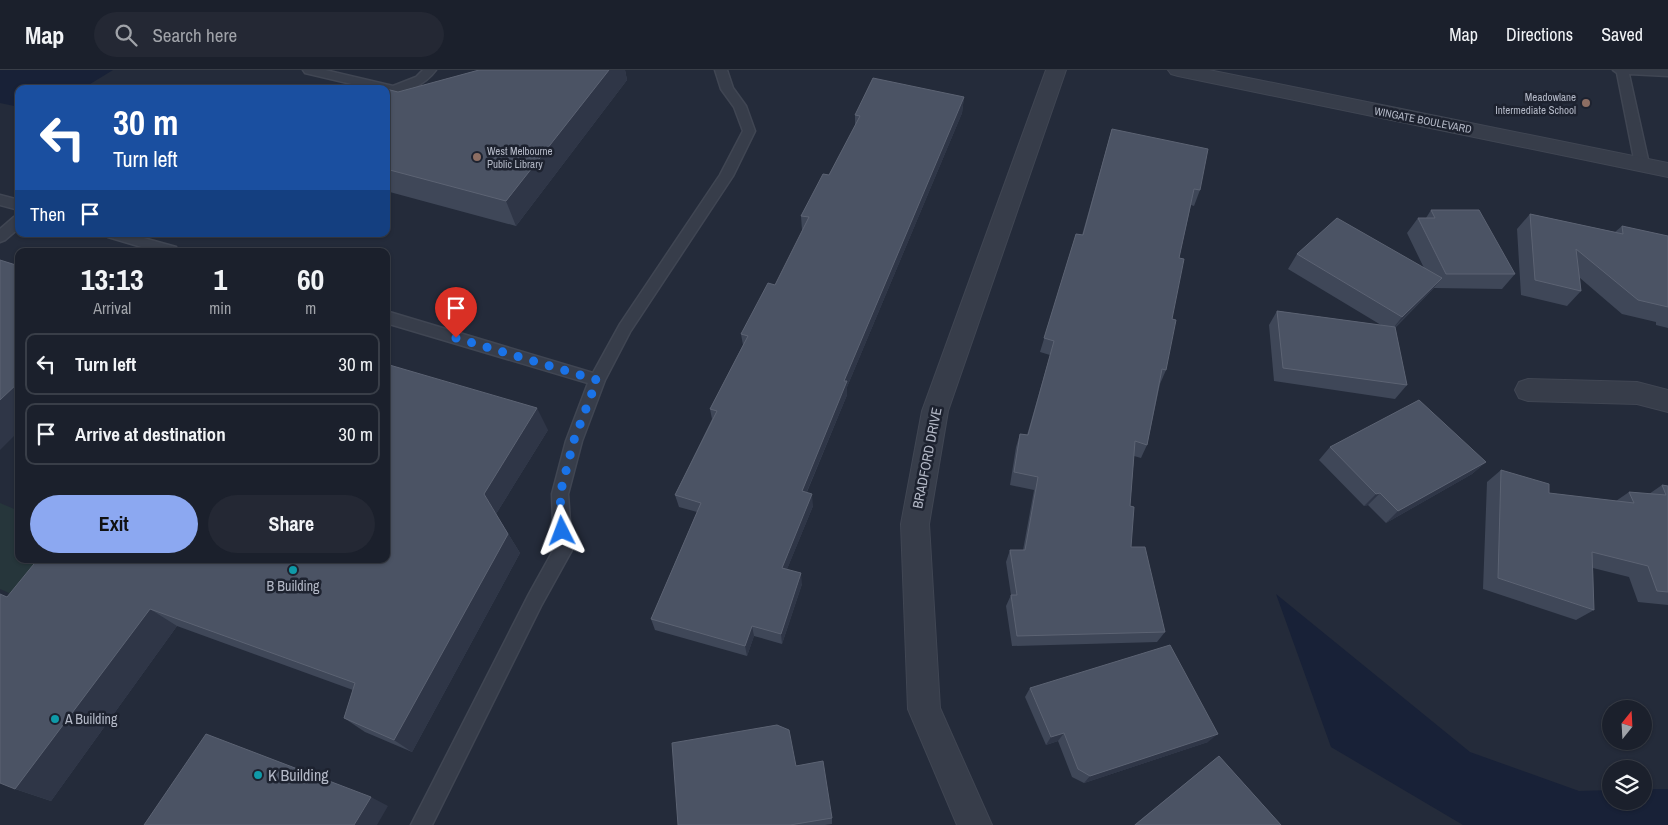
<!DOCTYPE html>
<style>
body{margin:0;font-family:"Archivo Narrow",sans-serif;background:#242834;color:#f1f3f6;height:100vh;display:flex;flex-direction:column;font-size:19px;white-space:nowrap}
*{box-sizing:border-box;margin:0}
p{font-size:16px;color:#a0a3a9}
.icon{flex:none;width:28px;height:28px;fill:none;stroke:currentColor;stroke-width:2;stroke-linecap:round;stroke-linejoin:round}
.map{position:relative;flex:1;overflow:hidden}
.panel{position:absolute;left:15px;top:178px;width:375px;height:315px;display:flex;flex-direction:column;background:#1b202c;border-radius:10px;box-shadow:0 1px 4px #0004,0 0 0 1px #393e48}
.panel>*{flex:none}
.top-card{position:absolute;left:15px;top:15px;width:375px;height:152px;border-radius:10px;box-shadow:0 1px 4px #0004,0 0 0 1px #393e48;background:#1a4fa0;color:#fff;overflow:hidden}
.needle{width:32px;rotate:18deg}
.fabs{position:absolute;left:1602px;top:630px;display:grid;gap:10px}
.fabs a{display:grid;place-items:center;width:50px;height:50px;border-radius:50%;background:#1b202c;box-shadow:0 1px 4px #0004,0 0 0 1px #393e48;font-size:25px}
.pin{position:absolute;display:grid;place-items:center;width:42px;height:42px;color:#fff;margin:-51px -21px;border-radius:50% 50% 50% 0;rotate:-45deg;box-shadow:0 0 5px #0007}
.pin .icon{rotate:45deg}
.me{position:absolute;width:55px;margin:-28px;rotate:357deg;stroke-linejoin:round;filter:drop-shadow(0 0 4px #0008)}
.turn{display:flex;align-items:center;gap:18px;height:105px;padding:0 15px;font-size:22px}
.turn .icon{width:65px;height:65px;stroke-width:2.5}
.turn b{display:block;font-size:35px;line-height:42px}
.then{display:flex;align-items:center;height:48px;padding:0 15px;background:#0003;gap:10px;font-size:19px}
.eta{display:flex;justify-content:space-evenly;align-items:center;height:85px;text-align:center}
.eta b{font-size:30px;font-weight:800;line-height:35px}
.cta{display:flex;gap:10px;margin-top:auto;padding:10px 15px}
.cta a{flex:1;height:58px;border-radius:30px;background:#8ca8f1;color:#111;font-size:20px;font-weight:800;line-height:58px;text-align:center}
.cta a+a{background:#242834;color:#f1f3f6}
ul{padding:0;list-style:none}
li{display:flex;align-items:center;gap:15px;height:62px;margin:0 10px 8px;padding:0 5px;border:2px solid #393e48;border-radius:10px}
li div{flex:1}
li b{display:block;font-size:19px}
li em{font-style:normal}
header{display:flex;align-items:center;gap:30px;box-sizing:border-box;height:70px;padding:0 25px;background:#1b202c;border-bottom:1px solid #393e48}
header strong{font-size:24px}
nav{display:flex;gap:28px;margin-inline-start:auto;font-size:18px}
.search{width:350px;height:45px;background:#242834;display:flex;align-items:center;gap:12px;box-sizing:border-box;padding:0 18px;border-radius:28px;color:#a0a3a9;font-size:19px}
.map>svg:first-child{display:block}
.green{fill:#26363b}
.water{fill:#182137}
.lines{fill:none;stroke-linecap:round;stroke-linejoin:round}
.service-casing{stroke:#404653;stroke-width:3}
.minor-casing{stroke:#404653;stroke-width:2}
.tertiary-casing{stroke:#404653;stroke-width:2}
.service{fill:#373d4a;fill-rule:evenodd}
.minor{fill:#373d4a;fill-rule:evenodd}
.tertiary{fill:#373d4a;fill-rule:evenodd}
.wall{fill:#3f4758}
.shaded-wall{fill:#2f3647}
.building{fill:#4b5364;stroke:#5c6373}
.route{stroke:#1a73e8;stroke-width:9;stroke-dasharray:0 16.2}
.education-dot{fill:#8d6e63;stroke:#1d222f;stroke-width:2}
.culture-dot{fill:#0f9aa8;stroke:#1d222f;stroke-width:2}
.labels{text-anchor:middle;stroke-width:5;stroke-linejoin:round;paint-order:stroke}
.far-poi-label{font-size:11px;fill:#b3b8c6;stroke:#1d222f;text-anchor:end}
.far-street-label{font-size:11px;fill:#b3b8c6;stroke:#1d222f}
.street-label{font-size:14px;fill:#b3b8c6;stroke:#1d222f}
.poi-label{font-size:14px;fill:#b3b8c6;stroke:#1d222f}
.near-poi-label{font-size:16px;fill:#b3b8c6;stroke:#1d222f;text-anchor:start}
</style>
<header>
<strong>Map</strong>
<div class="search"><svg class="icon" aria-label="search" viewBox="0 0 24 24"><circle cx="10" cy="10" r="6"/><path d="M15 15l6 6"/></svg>Search here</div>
<nav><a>Map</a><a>Directions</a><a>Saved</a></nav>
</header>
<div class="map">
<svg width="1668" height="755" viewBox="0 0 1668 755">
<rect width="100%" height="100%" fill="#242b3a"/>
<!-- green -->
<path class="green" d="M 0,433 L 19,441 L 19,489 L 61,489 L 25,530 L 0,519 Z"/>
<!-- water -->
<path class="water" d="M 0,0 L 113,0 L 82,19 L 19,19 L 19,37 L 0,33 Z
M 1276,524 L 1470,682 L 1579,721 L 1611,720 L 1611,731 L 1644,731 L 1644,719 L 1668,719 L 1668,755 L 1463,755 L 1331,677 Z"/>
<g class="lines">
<defs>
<path id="service" d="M 303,0 L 325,0 L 393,16 L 416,7 L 423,0 L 436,0 C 426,14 404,26 386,22 L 386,19 L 373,19 L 305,3 Z
M 715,0 L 727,0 L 733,18 L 746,36 L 755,61 L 733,106 L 630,262 L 605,310 L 582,371 L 568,424 L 572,480 L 541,536 L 432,755 L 411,755 L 529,524 L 554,479 L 552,424 L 566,371 L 588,313 L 386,253 L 386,241 L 593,303 L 620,254 L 720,105 L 743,61 L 734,37 L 721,19 Z
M 1613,0 L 1668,0 L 1668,6 L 1629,4 L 1649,94 L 1647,97 L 1637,97 L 1635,94 L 1617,3 Z
M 0,125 L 19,130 L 19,140 L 0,135 Z
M 19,145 L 19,158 L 5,170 L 0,172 L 0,159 L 14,147 Z
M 106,164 L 129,164 L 176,177 L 178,181 L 155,181 L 108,167 Z"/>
<path id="minor" d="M 1046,0 L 1066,0 L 948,341 L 929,454 L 940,638 L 992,755 L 957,755 L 908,639 L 901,454 L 922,341 Z
M 1528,309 L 1637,312 L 1668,320 L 1668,342 L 1637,334 L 1528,331 L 1519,328 L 1515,320 L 1519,312 Z"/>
<path id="tertiary" d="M 1168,0 L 1209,0 L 1668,93 L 1668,107 L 1178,6 L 1171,4 Z"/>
</defs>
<!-- service casing -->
<use href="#service" class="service-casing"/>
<!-- minor casing -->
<use href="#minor" class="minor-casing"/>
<!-- tertiary casing -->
<use href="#tertiary" class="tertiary-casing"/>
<!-- service -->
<use href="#service" class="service"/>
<!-- minor -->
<use href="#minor" class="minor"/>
<!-- tertiary -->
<use href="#tertiary" class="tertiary"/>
</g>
<!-- wall -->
<path class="wall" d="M 479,0 L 625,0 L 627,10 L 516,156 L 386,121 L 386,19 L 398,22 Z
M 964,27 L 962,43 L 847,317 L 847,325 L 807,422 L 813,436 L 787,499 L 802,514 L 782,574 L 754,566 L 747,586 L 655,560 L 651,549 L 697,442 L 679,437 L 675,425 L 712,349 L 710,339 L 743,275 L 741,264 L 775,215 L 802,161 L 802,160 L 801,146 L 829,105 L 855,56 L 855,45 Z
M 1112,59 L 1200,120 L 1194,136 L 1191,135 L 1179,188 L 1166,300 L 1160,314 L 1147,375 L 1141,388 L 1134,386 L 1130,436 L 1131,477 L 1165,562 L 1157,572 L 1012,576 L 1006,536 L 1011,525 L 1006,492 L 1010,480 L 1023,480 L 1034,420 L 1010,415 L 1016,377 L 1020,364 L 1027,365 L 1050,285 L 1040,282 L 1076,164 L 1082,165 Z
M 1431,140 L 1515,204 L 1502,219 L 1434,218 L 1395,258 L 1407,315 L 1395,329 L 1274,311 L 1269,255 L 1277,241 L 1381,255 L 1288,199 L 1297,184 L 1424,198 L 1407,163 L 1418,148 L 1426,148 Z
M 1530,144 L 1615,162 L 1622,156 L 1668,166 L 1668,258 L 1656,255 L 1656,252 L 1622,244 L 1580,208 L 1581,221 L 1567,236 L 1521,225 L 1517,159 Z
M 548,360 L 496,444 L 520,483 L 412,682 L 365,662 L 344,648 L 353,620 L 177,556 L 51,731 L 15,719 L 7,527 Z
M 1330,377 L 1486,392 L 1472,404 L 1386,453 L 1368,435 L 1364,436 L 1319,390 Z
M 1501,400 L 1549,423 L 1616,431 L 1629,422 L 1649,424 L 1662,415 L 1668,416 L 1668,535 L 1638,532 L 1629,507 L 1593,498 L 1594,540 L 1576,550 L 1483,519 L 1487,412 Z
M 1030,618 L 1208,672 L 1084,713 L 1072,707 L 1058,671 L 1046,675 L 1025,627 Z
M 1219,686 L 1281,755 L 1134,755 L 1209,694 Z
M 832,748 L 832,754 L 825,755 L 678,755 Z"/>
<!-- shaded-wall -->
<path class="shaded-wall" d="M 609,0 L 625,0 L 627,10 L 516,156 L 506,131 Z
M 964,27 L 962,43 L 847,317 L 847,325 L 802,433 L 802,421 L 844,311 Z
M 1442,208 L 1430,222 L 1391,261 L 1402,247 Z
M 19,312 L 19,361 L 0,380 L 0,330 Z
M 537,338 L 548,360 L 496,444 L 520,483 L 412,682 L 394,670 L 484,424 Z
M 1486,392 L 1472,404 L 1386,453 L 1398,441 Z
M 1380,423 L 1368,435 L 1364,436 L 1376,424 Z
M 812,424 L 813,436 L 783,509 L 782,498 Z
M 801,503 L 802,514 L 782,574 L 781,564 Z
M 150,539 L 177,556 L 51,731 L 15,719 Z
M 752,556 L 754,566 L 747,586 L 745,576 Z
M 1064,663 L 1058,671 L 1046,675 L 1051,667 Z
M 1218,664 L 1208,672 L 1084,713 L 1090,706 Z
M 371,727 L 388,736 L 377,755 L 354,755 Z"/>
<!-- building -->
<path class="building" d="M 479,0 L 609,0 L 506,131 L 386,99 L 386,19 L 398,22 Z
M 873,8 L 964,27 L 844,311 L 847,311 L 802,421 L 812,424 L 782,498 L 801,503 L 781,564 L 752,556 L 745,576 L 651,549 L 701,433 L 675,425 L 717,341 L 710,339 L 748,266 L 741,264 L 768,213 L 775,215 L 809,147 L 801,146 L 823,104 L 829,105 L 860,46 L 855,45 Z
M 370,15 L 386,19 L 367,19 Z
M 1112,59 L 1208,79 L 1200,120 L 1194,119 L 1179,188 L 1184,189 L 1172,249 L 1176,250 L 1166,300 L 1162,299 L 1147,375 L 1135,371 L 1130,436 L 1134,437 L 1131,477 L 1145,477 L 1165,562 L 1017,566 L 1011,525 L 1017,525 L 1010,480 L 1025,480 L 1038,407 L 1014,402 L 1020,364 L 1028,365 L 1054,271 L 1044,268 L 1076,164 L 1083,165 Z
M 1431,140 L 1479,140 L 1515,204 L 1446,204 L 1418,148 L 1435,148 Z
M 1530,144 L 1623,164 L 1622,156 L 1668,166 L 1668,237 L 1638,230 L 1576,179 L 1581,221 L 1535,210 Z
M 1337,148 L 1442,208 L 1402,247 L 1297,184 Z
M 0,190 L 19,196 L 19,312 L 0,330 Z
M 1277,241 L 1395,257 L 1407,315 L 1283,298 Z
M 386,294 L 537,338 L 484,424 L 508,464 L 394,670 L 344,648 L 355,613 L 150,539 L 15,719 L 0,713 L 0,524 L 7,527 L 38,489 L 386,489 Z
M 1419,330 L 1486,392 L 1398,441 L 1380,423 L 1376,424 L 1330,377 Z
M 1501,400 L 1549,414 L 1549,423 L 1634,433 L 1629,422 L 1666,425 L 1662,415 L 1668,416 L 1668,522 L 1657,521 L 1648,496 L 1592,482 L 1594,540 L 1498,508 Z
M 1170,575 L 1218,664 L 1090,706 L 1078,699 L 1064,663 L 1051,667 L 1030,618 Z
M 777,655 L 789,660 L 796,696 L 823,691 L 832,748 L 790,755 L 678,755 L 672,673 Z
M 206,664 L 371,727 L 354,755 L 144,755 Z
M 1219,686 L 1281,755 L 1135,755 Z"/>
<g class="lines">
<!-- route -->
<path class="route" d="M 456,268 L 597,310 L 574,370 L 560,424 L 562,461"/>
</g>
<!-- markers -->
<g class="education-dot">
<circle cx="1586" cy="33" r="5"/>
<circle cx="477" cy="87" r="5"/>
</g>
<g class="culture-dot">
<circle cx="293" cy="500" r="5"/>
<circle cx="55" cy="649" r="5"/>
<circle cx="258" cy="705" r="5"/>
</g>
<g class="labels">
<!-- far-poi labels -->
<g class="far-poi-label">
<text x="1576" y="31">Meadowlane<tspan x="1576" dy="13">Intermediate School</tspan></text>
<text x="487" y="85" text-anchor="start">West Melbourne<tspan x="487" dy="13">Public Library</tspan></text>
</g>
<!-- far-street labels -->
<g class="far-street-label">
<text transform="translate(1423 50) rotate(11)" y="4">WINGATE BOULEVARD</text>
</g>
<!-- street labels -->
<g class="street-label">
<text transform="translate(927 388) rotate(-79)" y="5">BRADFORD DRIVE</text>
</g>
<!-- poi labels -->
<g class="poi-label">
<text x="293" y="521">B Building</text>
<text x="65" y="654" text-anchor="start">A Building</text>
</g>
<!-- near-poi labels -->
<g class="near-poi-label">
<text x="268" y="711">K Building</text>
</g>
</g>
</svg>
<div class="fabs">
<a><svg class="needle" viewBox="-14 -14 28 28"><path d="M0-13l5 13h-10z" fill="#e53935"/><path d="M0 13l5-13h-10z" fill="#a0a3a9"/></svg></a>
<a><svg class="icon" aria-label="layers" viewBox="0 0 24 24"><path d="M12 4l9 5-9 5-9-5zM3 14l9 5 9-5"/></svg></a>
</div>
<div class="pin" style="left:456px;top:268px;background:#d93025"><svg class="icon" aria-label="arrive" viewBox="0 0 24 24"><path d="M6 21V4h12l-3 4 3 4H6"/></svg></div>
<svg class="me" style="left:562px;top:461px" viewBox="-20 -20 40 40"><path d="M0-17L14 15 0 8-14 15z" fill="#1a73e8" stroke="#fff" stroke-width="4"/></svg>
<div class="top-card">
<div class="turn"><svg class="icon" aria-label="left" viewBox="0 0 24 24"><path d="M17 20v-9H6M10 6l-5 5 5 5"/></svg><div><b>30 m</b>Turn left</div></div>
<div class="then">Then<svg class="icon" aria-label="arrive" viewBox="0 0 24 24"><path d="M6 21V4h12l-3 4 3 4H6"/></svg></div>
</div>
<section class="panel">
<div class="eta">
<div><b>13:13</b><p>Arrival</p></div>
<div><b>1</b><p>min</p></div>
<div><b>60</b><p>m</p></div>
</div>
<ul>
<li><svg class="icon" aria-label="left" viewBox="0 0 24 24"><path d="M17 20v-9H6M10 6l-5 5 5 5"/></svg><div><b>Turn left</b></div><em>30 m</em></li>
<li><svg class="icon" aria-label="arrive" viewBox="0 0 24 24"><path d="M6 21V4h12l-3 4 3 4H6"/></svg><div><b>Arrive at destination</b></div><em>30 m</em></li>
</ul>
<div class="cta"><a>Exit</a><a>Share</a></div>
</section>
</div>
